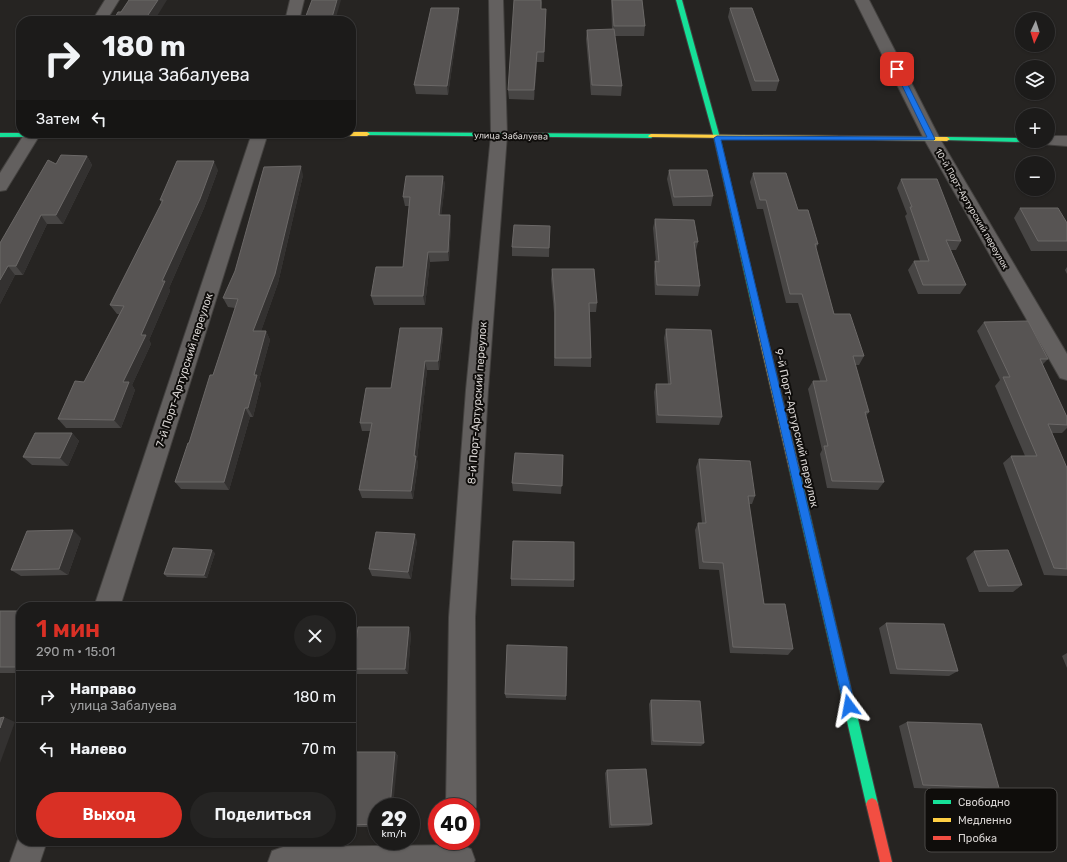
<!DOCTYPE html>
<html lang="ru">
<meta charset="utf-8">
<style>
body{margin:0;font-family:Rubik,sans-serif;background:#252423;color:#f1f3f6;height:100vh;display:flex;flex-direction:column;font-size:15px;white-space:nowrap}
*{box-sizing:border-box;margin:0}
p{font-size:13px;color:#a0a1a2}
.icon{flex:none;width:22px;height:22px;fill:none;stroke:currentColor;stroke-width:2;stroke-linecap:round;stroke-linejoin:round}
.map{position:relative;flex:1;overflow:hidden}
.panel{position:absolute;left:16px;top:602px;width:340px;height:244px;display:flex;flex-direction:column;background:#1c1b1a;border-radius:16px;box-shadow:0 1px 3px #0004,0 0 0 1px #3a3939}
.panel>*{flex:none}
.top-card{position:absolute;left:16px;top:16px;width:340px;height:122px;border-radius:16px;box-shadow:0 1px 3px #0004,0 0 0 1px #3a3939;background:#1c1b1a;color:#f1f3f6;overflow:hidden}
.needle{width:26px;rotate:184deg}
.tools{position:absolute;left:1015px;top:12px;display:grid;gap:8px}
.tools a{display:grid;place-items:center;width:40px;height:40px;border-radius:50%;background:#1c1b1a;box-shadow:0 1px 3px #0004,0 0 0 1px #3a3939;font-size:20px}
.speed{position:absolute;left:368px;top:798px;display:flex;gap:8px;font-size:20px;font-weight:700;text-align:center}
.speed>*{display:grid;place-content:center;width:52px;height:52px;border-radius:50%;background:#1c1b1a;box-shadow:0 1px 3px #0004,0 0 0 1px #3a3939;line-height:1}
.speed small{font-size:10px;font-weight:400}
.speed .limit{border:6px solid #d22;background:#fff;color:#111}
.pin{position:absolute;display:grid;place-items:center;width:34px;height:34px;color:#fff;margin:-17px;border-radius:8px;box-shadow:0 2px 6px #0006}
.me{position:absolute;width:44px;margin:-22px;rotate:347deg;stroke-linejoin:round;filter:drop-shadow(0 0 3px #0008)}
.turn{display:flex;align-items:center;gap:14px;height:84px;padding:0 20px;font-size:18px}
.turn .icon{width:52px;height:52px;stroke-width:2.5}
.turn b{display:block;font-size:28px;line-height:34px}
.then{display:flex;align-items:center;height:38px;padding:0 20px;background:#0003;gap:8px;font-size:15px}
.round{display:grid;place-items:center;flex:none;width:42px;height:42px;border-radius:21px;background:#252423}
.overview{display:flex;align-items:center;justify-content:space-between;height:68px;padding:0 20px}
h1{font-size:24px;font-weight:600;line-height:30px;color:#d93025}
.button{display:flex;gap:8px;margin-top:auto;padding:8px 20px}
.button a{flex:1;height:46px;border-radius:24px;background:#d93025;color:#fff;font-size:16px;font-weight:600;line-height:46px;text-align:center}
.button a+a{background:#252423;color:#f1f3f6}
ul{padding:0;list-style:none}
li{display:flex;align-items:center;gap:12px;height:52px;padding:0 20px;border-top:1px solid #3a3939}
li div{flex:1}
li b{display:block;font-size:15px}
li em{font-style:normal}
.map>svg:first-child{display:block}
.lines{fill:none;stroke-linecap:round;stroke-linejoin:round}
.street-casing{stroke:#43413f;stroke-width:2}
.fast-casing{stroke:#43413f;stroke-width:2}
.slow-casing{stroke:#43413f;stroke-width:2}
.jam-casing{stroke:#43413f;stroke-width:2}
.street{fill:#63605f;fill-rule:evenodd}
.fast{fill:#16e098;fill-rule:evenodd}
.slow{fill:#ffcf43;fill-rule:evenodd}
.jam{fill:#f24e42;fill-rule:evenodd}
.wall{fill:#474544}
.shaded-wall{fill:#333130}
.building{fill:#575453;stroke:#6b6867}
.route{fill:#1a73e8;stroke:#114b97}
.labels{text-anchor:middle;stroke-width:4;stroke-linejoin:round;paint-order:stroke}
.far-street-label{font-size:9px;fill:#d8d4d2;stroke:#0f0d0b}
.street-label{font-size:11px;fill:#d8d4d2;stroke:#0f0d0b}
.key{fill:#0f0d0b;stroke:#4b4947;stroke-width:1}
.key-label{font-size:11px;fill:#d8d4d2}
</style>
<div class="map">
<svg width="1067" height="862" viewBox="0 0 1067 862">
<rect width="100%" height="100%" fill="#262422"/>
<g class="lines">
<defs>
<path id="street" d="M 105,0 L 119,0 L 106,21 L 92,21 Z
M 290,0 L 304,0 L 299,21 L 285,21 Z
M 489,0 L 503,0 L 507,135 L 488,390 L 475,617 L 476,807 L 471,818 L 471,807 L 446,807 L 449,617 L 466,390 L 491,135 Z
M 855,0 L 869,0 L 940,139 L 1067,354 L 1067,380 L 1060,378 L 924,139 Z
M 25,133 L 41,133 L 6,190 L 0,191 L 0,173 Z
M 252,133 L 268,133 L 120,607 L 94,607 Z
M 1048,136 L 1067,136 L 1067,146 L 1042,144 L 1040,141 L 1048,141 Z
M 21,831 L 21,841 L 47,841 L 40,862 L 10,862 Z
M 460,845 L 471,849 L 475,860 L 474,862 L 268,862 L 272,851 L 283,847 Z"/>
<path id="fast" d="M 676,0 L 682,0 L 720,138 L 762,316 L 758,319 L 754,316 L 714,138 Z
M 367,132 L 651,134 L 654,136 L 651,138 L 365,135 L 365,133 Z
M 0,133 L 194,133 L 194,134 L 191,136 L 0,137 Z
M 947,137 L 1022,138 L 1022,141 L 1025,141 L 1022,142 L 945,140 L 944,139 Z
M 794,464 L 797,465 L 799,468 L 878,804 L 876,808 L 872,810 L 868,808 L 866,804 L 789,468 L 791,465 Z"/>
<path id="slow" d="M 351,132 L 367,132 L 370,134 L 367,136 L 191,136 L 188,134 Z
M 651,134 L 947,137 L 950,139 L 947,141 L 649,137 L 648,136 Z
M 758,313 L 762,316 L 799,468 L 797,471 L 794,472 L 791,471 L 789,468 L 754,316 Z"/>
<path id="jam" d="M 872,798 L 876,800 L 878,804 L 892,862 L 880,862 L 866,804 L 868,800 Z"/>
</defs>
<!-- street casing -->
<use href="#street" class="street-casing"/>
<!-- fast casing -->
<use href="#fast" class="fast-casing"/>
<!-- slow casing -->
<use href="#slow" class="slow-casing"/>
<!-- jam casing -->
<use href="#jam" class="jam-casing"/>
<!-- street -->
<use href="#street" class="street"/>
<!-- fast -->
<use href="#fast" class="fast"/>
<!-- slow -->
<use href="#slow" class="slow"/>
<!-- jam -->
<use href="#jam" class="jam"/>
</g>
<!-- wall -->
<path class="wall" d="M 542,0 L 541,9 L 546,18 L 544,62 L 537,62 L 534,100 L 509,99 L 508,90 Z
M 611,0 L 642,0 L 645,26 L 644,36 L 615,36 L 622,86 L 621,96 L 591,95 L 586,39 L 587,30 L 612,29 Z
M 459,8 L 459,18 L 448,95 L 416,94 L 414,85 Z
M 730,8 L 779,81 L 776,91 L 752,91 L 728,17 Z
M 87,156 L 92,165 L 63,224 L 47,224 L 23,275 L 15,275 L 0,304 L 0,243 L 56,164 Z
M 218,170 L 204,208 L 169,288 L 170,291 L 149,340 L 151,344 L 132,385 L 135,390 L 121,428 L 66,428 L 58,419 L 84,382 L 119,314 L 117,314 L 110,305 L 162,203 L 160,200 Z
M 669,170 L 713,196 L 711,206 L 673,206 L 667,179 Z
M 753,173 L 798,210 L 818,244 L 816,249 L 834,314 L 864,356 L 859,365 L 855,365 L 869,412 L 866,416 L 884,482 L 878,490 L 827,488 L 820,454 L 822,450 L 808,389 L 813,381 L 820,381 L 798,303 L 786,303 L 763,209 L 757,209 L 750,182 Z
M 303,175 L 278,283 L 261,331 L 266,331 L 270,340 L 259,380 L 261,384 L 253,417 L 250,417 L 229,490 L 181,489 L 175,482 L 213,375 L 235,308 L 228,307 L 223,298 Z
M 443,176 L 445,185 L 441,215 L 450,215 L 451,224 L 449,261 L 430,262 L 425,305 L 374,305 L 371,296 L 403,267 L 409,206 L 405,206 L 403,197 Z
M 901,179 L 961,241 L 956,250 L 951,250 L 966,285 L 960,294 L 918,294 L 908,270 L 914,261 L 920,261 L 905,216 L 907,214 L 897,188 Z
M 1020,208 L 1067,223 L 1067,251 L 1031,251 L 1014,218 Z
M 655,219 L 698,242 L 696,250 L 700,286 L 698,296 L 655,295 L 654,271 L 655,261 L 656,262 L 653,228 Z
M 550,226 L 549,257 L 512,256 L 512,247 Z
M 1067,267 L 1067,274 L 1065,270 Z
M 552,269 L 597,303 L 596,312 L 590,312 L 591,358 L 591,367 L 554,366 L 554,313 L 551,279 Z
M 984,322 L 1048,359 L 1042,365 L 1067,417 L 1067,428 L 1062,433 L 1052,433 L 1067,468 L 1067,576 L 1044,575 L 1003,463 L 1011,456 L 1025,456 L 995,386 L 1000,380 L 977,331 Z
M 442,328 L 443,337 L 439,370 L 427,370 L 417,459 L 418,464 L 413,499 L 362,498 L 359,490 L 370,431 L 362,431 L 360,423 L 391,388 Z
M 666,329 L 722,417 L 719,425 L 656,423 L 654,392 L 656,384 L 668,384 L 664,338 Z
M 72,433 L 79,441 L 68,466 L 32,465 L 23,457 Z
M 563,455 L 561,494 L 513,491 L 512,483 Z
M 699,459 L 755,496 L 752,504 L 749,504 L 764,604 L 793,649 L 788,655 L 730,653 L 719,570 L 699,569 L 695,530 L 698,523 L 702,523 L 696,467 Z
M 81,538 L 68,575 L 21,576 L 11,570 Z
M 417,541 L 411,579 L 372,576 L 369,569 Z
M 974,551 L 1022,585 L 1013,592 L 979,592 L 966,558 Z
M 215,553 L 207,578 L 167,577 L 164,574 Z
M 511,579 L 574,580 L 574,587 L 511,586 Z
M 0,611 L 21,611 L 21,673 L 0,673 Z
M 886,623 L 958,671 L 949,676 L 890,674 L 879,628 Z
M 411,633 L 408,674 L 356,674 L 353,669 Z
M 1067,653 L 1067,668 L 1062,656 Z
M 505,694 L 566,696 L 566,700 L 506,698 Z
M 651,700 L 704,743 L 701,746 L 651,745 L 649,704 Z
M 907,722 L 999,788 L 989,791 L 914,788 L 899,726 Z
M 351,752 L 395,752 L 398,756 L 377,807 L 377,827 L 351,827 Z
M 607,770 L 652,824 L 649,826 L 609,828 L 605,773 Z"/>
<!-- shaded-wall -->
<path class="shaded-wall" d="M 158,0 L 167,0 L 154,21 L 144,21 Z
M 337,0 L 341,0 L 335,21 L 331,21 Z
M 459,8 L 459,18 L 448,95 L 447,86 Z
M 537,52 L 537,62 L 534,100 L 534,90 Z
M 87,156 L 92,165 L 63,224 L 56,215 Z
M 214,161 L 218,170 L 204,208 L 169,288 L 170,291 L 149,340 L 151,344 L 132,385 L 135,390 L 121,428 L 114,420 L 123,382 L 162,281 Z
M 301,166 L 303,175 L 278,283 L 258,340 L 253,331 Z
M 443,176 L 445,185 L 440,225 L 439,215 Z
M 41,215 L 47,224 L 23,275 L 16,266 Z
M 450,215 L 451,224 L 449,261 L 448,252 Z
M 428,252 L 430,262 L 425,305 L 423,296 Z
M 8,266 L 15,275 L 0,304 L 0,280 Z
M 442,328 L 443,337 L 439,370 L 438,361 Z
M 266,331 L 270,340 L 259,380 L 261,384 L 253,417 L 248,408 L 254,375 Z
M 425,361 L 427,370 L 417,459 L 418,464 L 413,499 L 411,491 Z
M 245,408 L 250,417 L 229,490 L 224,482 Z
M 72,433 L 79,441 L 68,466 L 60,458 Z
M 73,530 L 81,538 L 68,575 L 59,569 Z
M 415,534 L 417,541 L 411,579 L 408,572 Z
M 212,550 L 215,553 L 207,578 L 204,575 Z
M 409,627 L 411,633 L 408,674 L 405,669 Z
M 21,655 L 21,670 L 16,667 Z
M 4,717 L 15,722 L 0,763 L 0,728 Z
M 395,752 L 398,756 L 393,807 L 390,807 Z"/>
<!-- building -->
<path class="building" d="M 129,0 L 158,0 L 144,21 L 113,21 L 118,12 L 121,12 Z
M 312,0 L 337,0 L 331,21 L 304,21 Z
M 514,0 L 541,0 L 541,9 L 546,9 L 544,52 L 537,52 L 534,90 L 508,90 Z
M 612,0 L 642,0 L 645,26 L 614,26 Z
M 431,8 L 459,8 L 447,86 L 414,85 Z
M 730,8 L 752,8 L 779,81 L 755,81 Z
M 614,29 L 622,86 L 592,85 L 587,30 Z
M 61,155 L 87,156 L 56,215 L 41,215 L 16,266 L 8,266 L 0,280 L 0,243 L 48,160 L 56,164 Z
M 177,161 L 214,161 L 200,199 L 162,281 L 165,281 L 141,335 L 146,335 L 123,382 L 129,382 L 114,420 L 58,419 L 75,381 L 84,382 L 124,306 L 110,305 L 163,200 L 160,200 Z
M 301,166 L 275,274 L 253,331 L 266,331 L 254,375 L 257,375 L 248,408 L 245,408 L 224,482 L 175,482 L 188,443 L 189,443 L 210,375 L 213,375 L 238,299 L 223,298 L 235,271 L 264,167 Z
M 669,170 L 707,170 L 713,196 L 674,197 Z
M 753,173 L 786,173 L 798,210 L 808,210 L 818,244 L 815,244 L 834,314 L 850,314 L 864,356 L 853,356 L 869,412 L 865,412 L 884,482 L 832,481 L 824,446 L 828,446 L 813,381 L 827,381 L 802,294 L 790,294 L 766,200 L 760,200 Z
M 406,176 L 443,176 L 439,215 L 450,215 L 448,252 L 428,252 L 423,296 L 371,296 L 376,267 L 403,267 L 410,197 L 403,197 Z
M 901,179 L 937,179 L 961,241 L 946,240 L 966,285 L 923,285 L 914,261 L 929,261 L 910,207 L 912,207 Z
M 1020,208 L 1058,208 L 1067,223 L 1067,241 L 1038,241 Z
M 655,219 L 694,220 L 698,242 L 694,242 L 700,286 L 657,285 L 655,261 L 659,262 Z
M 514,225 L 550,226 L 549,248 L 512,247 Z
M 552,269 L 594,269 L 597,303 L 589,303 L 591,358 L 555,358 L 555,304 Z
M 1028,321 L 1048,359 L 1040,359 L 1067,417 L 1067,425 L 1048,424 L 1067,468 L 1067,569 L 1054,568 L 1011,456 L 1037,456 L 1003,377 L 1010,377 L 984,322 Z
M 400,328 L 442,328 L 438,361 L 425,361 L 414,456 L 416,456 L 411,491 L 359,490 L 372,423 L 360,423 L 366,388 L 391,388 Z
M 666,329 L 711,330 L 722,417 L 658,415 L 656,384 L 671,384 Z
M 35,433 L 72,433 L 60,458 L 23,457 Z
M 515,453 L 563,455 L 562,486 L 512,483 Z
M 699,459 L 750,461 L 755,496 L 748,496 L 764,604 L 785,604 L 793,649 L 733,647 L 723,563 L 703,562 L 698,523 L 706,523 Z
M 73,530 L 59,569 L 11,570 L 27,531 Z
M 376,532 L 415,534 L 408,572 L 369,569 Z
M 513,541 L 574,542 L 574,580 L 511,579 Z
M 173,548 L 212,550 L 204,575 L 164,574 Z
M 1008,550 L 1022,585 L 988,586 L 974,551 Z
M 0,611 L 21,611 L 21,655 L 16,667 L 0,667 Z
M 886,623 L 944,624 L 958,671 L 897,669 Z
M 358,627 L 409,627 L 405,669 L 353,669 Z
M 507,645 L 567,647 L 566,696 L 505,694 Z
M 651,700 L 700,701 L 704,743 L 653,741 Z
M 4,717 L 0,728 L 0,718 Z
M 907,722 L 981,724 L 999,788 L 923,785 Z
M 351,752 L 395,752 L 390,807 L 377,807 L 377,824 L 351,825 Z
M 646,769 L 652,824 L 611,825 L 607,770 Z"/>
<!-- route -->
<path class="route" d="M 895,68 L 900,69 L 935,139 L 934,140 L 721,140 L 855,706 L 853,710 L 849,712 L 845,710 L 844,706 L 714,138 L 717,136 L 927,137 L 894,69 Z"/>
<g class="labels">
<!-- far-street labels -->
<g class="far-street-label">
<text transform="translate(511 136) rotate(1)" y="3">улица Забалуева</text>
<text transform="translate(972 209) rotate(60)" y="3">10-й Порт-Артурский переулок</text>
</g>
<!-- street labels -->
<g class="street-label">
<text transform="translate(184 370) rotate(-72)" y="4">7-й Порт-Артурский переулок</text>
<text transform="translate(477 403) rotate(-86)" y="4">8-й Порт-Артурский переулок</text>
<text transform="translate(797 428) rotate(77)" y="4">9-й Порт-Артурский переулок</text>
</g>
</g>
<!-- legend -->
<rect x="925" y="788" width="132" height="64" rx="6" class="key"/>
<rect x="933" y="800" width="18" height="4" fill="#16e098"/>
<rect x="933" y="818" width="18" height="4" fill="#ffcf43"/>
<rect x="933" y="836" width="18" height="4" fill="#f24e42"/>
<g class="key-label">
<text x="958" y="806">Свободно</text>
<text x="958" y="824">Медленно</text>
<text x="958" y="842">Пробка</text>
</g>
</svg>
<div class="tools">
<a><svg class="needle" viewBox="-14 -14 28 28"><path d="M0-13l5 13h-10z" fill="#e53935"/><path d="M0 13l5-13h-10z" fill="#a0a1a2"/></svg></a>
<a><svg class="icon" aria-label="layers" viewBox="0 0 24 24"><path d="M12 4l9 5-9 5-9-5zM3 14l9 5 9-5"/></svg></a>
<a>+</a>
<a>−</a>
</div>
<div class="speed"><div>29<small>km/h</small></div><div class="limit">40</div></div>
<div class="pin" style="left:897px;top:69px;background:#d93025"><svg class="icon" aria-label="arrive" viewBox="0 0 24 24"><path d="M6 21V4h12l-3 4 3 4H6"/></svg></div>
<svg class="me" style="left:849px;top:706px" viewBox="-20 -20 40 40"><path d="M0-17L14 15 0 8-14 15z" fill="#1a73e8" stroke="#fff" stroke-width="4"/></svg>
<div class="top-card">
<div class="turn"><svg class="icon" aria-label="right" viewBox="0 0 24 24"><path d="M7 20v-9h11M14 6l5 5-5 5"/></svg><div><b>180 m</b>улица Забалуева</div></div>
<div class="then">Затем<svg class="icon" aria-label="left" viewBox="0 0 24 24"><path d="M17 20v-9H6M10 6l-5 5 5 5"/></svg></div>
</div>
<section class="panel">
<div class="overview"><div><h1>1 мин</h1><p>290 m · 15:01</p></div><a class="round"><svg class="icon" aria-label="close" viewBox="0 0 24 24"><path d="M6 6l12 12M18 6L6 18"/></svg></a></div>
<ul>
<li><svg class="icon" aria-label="right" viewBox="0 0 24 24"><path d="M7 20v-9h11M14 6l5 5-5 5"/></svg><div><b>Направо</b><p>улица Забалуева</p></div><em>180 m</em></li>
<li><svg class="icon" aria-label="left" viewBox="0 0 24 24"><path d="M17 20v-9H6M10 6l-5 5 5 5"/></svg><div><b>Налево</b></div><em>70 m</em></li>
</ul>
<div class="button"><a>Выход</a><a>Поделиться</a></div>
</section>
</div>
